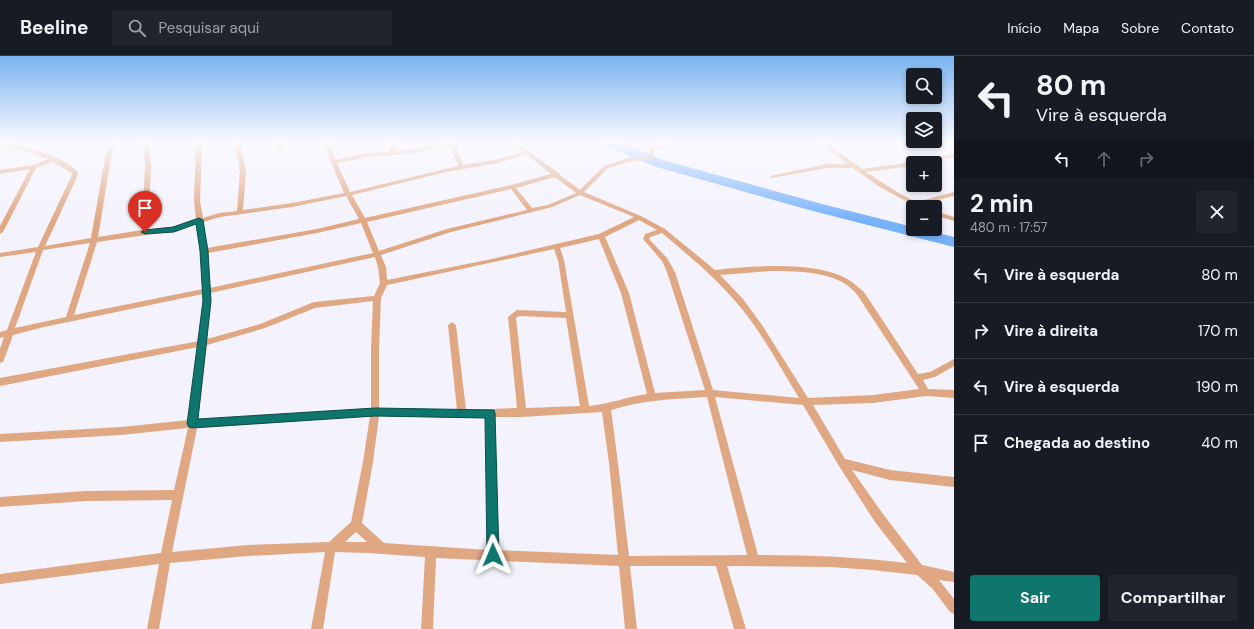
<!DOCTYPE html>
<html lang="pt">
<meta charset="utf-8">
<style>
body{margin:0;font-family:"DM Sans",sans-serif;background:#20242c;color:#f1f3f6;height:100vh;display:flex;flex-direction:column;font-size:15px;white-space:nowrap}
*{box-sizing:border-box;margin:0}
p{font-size:13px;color:#9ea1a6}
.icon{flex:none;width:22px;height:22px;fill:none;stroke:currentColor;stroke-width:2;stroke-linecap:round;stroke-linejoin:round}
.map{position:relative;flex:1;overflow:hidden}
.side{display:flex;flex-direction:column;background:#171b24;width:300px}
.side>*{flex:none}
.top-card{background:#171b24;color:#f1f3f6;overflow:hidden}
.buttons{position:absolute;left:906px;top:12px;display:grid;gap:8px}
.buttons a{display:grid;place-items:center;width:36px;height:36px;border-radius:4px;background:#171b24;box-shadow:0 2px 6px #0003;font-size:20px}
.pin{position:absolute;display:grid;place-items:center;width:34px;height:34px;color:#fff;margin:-41px -17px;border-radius:50% 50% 50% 0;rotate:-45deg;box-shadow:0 0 4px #0007}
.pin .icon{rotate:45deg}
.me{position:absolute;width:44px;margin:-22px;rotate:359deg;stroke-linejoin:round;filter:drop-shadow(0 0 3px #0008)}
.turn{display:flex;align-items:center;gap:14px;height:84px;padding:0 16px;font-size:18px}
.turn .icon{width:52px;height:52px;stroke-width:2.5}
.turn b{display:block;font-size:28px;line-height:34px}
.lanes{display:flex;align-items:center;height:38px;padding:0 16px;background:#0003;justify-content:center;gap:20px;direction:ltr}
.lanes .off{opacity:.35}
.round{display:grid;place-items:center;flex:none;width:42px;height:42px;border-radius:4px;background:#20242c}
.headline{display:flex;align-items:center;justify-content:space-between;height:68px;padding:0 16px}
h1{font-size:24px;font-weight:700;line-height:30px}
.action{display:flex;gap:8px;margin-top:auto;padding:8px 16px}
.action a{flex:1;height:46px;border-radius:4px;background:#0f766e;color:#fff;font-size:16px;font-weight:700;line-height:46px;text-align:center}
.action a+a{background:#20242c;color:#f1f3f6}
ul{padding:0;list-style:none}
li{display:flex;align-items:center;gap:12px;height:56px;padding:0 16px;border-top:1px solid #363941}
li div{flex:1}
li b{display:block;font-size:15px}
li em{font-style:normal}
header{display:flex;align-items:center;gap:24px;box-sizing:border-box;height:56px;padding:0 20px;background:#171b24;border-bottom:1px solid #363941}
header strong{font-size:19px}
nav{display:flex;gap:22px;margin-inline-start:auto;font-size:14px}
.search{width:280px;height:36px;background:#20242c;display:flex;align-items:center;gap:10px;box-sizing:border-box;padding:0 14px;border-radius:4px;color:#9ea1a6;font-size:15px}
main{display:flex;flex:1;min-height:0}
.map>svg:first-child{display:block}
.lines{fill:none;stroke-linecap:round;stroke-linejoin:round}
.river{fill:#76b2fc;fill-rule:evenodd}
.street{fill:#e0a783;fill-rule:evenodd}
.route{fill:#0f766e;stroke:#0a4d48}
</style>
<header>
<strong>Beeline</strong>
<div class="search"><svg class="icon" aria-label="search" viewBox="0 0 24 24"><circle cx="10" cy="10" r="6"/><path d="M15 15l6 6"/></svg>Pesquisar aqui</div>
<nav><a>Início</a><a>Mapa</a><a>Sobre</a><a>Contato</a></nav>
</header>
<main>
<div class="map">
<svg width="954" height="573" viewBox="0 0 954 573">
<rect width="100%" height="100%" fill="#f4f2fc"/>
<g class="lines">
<!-- river -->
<path class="river" d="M 601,85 L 618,85 L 663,104 L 822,148 L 913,171 L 913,173 L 922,173 L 954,181 L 954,191 L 813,155 L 653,110 L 602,88 Z"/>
<!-- street -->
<path class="street" d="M 114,85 L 120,85 L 112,96 L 98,181 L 142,174 L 145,109 L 143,85 L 149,85 L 151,109 L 148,174 L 173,171 L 196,164 L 194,145 L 196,85 L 202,85 L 200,145 L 203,162 L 219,157 L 237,155 L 240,115 L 234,85 L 240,85 L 246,115 L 243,154 L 292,147 L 344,137 L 322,85 L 328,85 L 336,104 L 367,97 L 388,96 L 390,92 L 390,85 L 396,85 L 396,92 L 394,95 L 418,93 L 450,85 L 459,85 L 455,87 L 463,109 L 498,103 L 523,96 L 509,85 L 515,85 L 557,116 L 559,117 L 560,119 L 580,134 L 604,110 L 628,102 L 648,101 L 651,92 L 661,90 L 662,85 L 668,85 L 665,92 L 655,94 L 652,103 L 629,106 L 608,112 L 584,136 L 641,160 L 665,173 L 715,214 C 752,210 821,204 852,226 C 856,229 860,233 864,236 L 918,318 L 930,316 L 954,303 L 954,310 L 935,321 L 923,324 L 928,333 L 954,334 L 954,342 L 926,340 L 873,347 L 813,349 L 845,403 L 890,414 L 954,421 L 954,431 L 890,424 L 852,414 L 883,458 L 922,509 L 954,516 L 954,526 L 939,524 L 954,543 L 954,558 L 950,556 L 932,532 L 917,519 L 872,514 L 831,511 L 727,510 L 746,573 L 734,573 L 716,510 L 630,510 L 637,573 L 625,573 L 619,510 L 436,502 L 433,573 L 421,573 L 425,501 L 368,497 L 335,496 L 323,573 L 311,573 L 325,496 L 248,500 L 170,507 L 159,573 L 147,573 L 159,508 L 0,528 L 0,518 L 161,497 L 172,444 L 86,445 L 0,451 L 0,441 L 86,435 L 174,434 L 188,372 L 121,379 L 0,386 L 0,378 L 121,371 L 189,364 L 198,291 L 0,330 L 0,322 L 199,285 L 203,238 L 44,271 L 13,279 L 4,304 L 3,306 L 0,307 L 0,293 L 4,281 L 0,282 L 0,276 L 7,274 L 36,196 L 0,201 L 0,197 L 38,191 L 71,121 L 72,117 L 53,106 L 36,112 L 3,176 L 0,178 L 0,170 L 30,113 L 0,118 L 0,114 L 33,109 L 48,103 L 27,96 L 0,90 L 0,86 C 24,90 60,98 78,116 L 77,121 L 45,190 L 91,182 L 106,96 ZM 450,88 L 458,110 L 350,136 L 337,107 L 367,101 L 386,99 L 389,101 L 392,99 L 418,97 ZM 526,98 L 551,118 L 511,129 L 365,162 L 352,139 L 446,116 L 499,107 ZM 555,121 L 576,137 L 548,149 L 532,152 L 516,132 ZM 511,133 L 527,154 L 447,173 L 379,195 L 367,166 ZM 580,139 L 634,161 L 599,178 L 492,203 L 387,224 L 386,211 L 381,199 L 451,176 L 552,151 ZM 346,140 L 359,163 L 317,173 L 207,192 L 203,166 L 220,161 L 292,151 ZM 639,164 L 657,174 L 645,178 L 643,183 L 662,205 L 667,216 L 705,334 L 655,337 L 629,237 L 605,181 ZM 361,167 L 373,197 L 210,232 L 208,197 L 317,177 ZM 197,168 L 201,195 L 203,233 L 74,259 L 97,186 L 174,175 ZM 662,177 C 688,199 714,220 736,246 C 761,274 779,310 799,342 L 713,334 L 675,216 L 667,202 L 649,183 L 650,181 ZM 599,183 L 621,237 L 647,338 C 627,341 609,348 589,350 L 564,204 L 560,192 ZM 90,187 L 66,261 L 15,272 L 43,194 ZM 554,193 L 558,204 L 566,256 L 517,254 L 508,261 L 517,352 L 466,354 L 456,269 L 452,266 L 448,269 L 457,354 L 379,352 L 379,292 L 381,242 L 387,229 ZM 375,201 L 378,211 L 380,227 L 374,240 L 314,246 L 260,268 L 207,283 L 211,245 L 210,237 ZM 770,215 C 795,215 826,215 847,229 C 851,232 855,236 858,240 L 919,333 L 873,339 L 808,342 L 762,269 L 743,243 L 720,219 ZM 373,245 L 371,292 L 371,352 L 198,364 L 207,289 L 265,272 L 315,252 ZM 519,260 L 566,262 L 580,350 L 526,352 L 516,262 ZM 707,341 L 747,499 L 629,500 L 618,407 L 611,354 C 642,344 674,343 707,341 ZM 715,341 L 803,349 L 839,410 L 875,466 L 907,507 C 857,501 808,499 758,499 ZM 602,356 L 609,407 L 618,499 L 498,494 L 495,361 L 522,361 ZM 370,360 L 363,406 L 351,466 L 329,486 L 248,489 L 172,496 L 197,372 ZM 379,360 L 462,362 L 486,361 L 488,494 L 384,487 L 362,467 L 373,406 ZM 356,476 L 367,486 L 345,486 Z
M 274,85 L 280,85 L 284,93 L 283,94 L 279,94 Z
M 818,85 L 824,85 L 862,113 L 913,106 L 915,107 L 913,107 L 913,110 L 866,116 L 897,136 L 916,146 L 954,136 L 954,140 L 921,148 L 925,151 L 917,151 L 913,149 L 880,131 L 853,112 L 827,112 L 771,122 L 771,120 L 827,108 L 848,108 Z
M 954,97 L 954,101 L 927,107 L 916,107 Z
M 935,155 L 954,161 L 954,165 L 935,159 Z"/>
</g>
<!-- sky -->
<linearGradient id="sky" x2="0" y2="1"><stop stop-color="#7ab3f0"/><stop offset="0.52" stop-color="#faf9fe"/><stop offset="1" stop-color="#faf9fe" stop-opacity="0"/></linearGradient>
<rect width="954" height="165" fill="url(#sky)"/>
<!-- route -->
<path class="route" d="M 199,162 L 203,164 L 208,195 L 211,245 L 198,363 L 375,352 L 494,354 L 495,357 L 499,499 L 497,503 L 493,505 L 489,503 L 487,499 L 485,362 L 375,360 L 192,372 L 189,371 L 187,368 L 203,245 L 200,195 L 196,168 L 174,176 L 145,178 L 141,176 L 145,174 L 173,171 Z"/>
</svg>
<div class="buttons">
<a><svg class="icon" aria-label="search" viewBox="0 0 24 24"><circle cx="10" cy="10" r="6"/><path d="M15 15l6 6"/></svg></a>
<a><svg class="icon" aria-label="layers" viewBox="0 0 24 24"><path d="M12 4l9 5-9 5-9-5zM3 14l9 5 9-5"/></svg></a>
<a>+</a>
<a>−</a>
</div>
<div class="pin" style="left:145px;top:176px;background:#d93025"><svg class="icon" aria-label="arrive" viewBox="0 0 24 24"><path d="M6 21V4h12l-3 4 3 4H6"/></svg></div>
<svg class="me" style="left:493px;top:499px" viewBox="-20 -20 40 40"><path d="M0-17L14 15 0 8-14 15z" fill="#0f766e" stroke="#fff" stroke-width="4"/></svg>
</div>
<section class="side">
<div class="top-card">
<div class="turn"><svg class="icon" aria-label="left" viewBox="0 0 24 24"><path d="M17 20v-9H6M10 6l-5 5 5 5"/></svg><div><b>80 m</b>Vire à esquerda</div></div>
<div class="lanes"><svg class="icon" aria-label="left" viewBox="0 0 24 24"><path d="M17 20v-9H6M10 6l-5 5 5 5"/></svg><svg class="icon off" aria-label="ahead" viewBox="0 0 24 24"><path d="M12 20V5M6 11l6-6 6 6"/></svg><svg class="icon off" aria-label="right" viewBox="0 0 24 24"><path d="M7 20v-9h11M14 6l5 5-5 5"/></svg></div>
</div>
<div class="headline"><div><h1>2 min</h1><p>480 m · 17:57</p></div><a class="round"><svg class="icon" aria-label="close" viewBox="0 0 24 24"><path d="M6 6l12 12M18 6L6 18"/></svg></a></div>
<ul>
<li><svg class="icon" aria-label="left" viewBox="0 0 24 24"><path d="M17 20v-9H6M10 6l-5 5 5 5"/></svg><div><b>Vire à esquerda</b></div><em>80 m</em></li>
<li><svg class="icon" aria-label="right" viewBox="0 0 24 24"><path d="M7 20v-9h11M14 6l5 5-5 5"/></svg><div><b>Vire à direita</b></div><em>170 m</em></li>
<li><svg class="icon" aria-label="left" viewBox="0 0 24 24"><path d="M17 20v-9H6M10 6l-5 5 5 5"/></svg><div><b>Vire à esquerda</b></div><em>190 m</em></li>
<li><svg class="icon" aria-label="arrive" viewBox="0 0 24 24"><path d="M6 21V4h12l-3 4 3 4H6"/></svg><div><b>Chegada ao destino</b></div><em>40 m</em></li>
</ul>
<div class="action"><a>Sair</a><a>Compartilhar</a></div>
</section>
</main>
